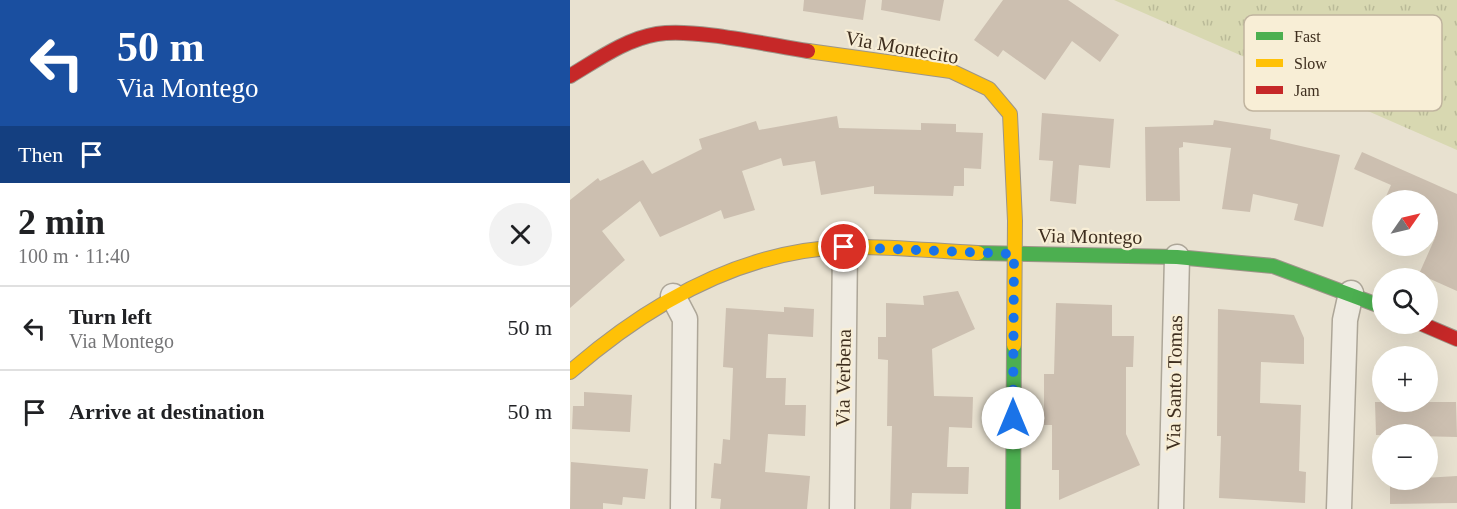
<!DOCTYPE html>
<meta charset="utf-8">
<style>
body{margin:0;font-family:"Times New Roman",serif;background:#f2f2f2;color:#202124;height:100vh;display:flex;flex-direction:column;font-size:22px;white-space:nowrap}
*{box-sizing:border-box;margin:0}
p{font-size:20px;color:#757577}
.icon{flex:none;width:33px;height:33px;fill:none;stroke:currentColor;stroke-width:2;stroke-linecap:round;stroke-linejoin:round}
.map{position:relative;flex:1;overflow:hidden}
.drawer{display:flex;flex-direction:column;background:#fff;width:570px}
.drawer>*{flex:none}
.top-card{background:#1a4fa0;color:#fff;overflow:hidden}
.needle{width:39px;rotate:56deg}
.tools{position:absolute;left:802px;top:190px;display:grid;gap:12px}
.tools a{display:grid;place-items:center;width:66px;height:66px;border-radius:50%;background:#fff;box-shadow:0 6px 24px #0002;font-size:30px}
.pin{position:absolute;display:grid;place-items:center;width:51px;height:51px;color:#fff;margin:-26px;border:3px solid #fff;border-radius:50%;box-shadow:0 2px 6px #0007}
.me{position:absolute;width:66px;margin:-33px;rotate:0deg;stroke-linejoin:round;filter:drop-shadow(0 0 4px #0008)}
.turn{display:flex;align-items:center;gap:21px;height:126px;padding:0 18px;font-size:27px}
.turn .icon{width:78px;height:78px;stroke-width:2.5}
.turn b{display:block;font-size:42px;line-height:51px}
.then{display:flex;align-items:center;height:57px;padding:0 18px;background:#0003;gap:12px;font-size:22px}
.round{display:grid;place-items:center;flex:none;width:63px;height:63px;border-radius:32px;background:#f2f2f2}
.headline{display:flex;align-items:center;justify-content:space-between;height:102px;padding:0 18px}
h1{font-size:36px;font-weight:600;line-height:45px}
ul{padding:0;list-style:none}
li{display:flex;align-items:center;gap:18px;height:84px;padding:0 18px;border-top:2px solid #e0e0e0}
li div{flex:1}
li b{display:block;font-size:22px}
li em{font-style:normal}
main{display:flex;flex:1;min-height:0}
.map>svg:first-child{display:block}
.grass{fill:url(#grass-tufts)}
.building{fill:#ccbfb0}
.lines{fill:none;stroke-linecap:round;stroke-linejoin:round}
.street-casing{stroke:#ada698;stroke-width:27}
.fast-casing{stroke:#9d9588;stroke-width:16}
.slow-casing{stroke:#9d9588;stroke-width:16}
.jam-casing{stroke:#9d9588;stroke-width:16}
.street{stroke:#efebe2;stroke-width:24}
.fast{stroke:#4caf50;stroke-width:14}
.slow{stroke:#ffc107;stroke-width:14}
.jam{stroke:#c62828;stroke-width:14}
.route{stroke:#1a73e8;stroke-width:10;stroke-dasharray:0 18}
.labels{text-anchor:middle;stroke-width:4.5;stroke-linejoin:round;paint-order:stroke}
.street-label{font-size:20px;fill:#3e2e1e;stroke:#f8eed6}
.key{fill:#f8eed6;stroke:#c0b49f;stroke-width:1.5}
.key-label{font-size:16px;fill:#3e2e1e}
</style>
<main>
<section class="drawer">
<div class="top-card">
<div class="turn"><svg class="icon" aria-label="left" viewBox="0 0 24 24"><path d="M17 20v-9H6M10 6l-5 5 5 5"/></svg><div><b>50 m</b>Via Montego</div></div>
<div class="then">Then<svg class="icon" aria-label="arrive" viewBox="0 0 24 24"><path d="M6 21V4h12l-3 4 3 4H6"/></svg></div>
</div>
<div class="headline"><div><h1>2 min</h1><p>100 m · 11:40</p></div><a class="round"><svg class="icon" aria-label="close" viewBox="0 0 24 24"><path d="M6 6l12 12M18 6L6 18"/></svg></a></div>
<ul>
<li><svg class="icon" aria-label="left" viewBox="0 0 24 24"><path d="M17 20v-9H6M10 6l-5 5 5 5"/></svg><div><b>Turn left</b><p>Via Montego</p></div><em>50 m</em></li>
<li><svg class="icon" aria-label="arrive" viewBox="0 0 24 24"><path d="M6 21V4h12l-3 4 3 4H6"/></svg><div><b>Arrive at destination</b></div><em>50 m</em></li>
</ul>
</section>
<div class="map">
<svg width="887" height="509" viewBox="0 0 887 509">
<defs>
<pattern id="grass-tufts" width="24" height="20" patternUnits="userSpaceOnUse" patternTransform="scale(1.5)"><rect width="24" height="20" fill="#d8d8b1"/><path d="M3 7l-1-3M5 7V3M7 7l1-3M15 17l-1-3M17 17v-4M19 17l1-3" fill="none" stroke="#baba98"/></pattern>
</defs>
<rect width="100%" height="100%" fill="#e8e1d0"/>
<!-- grass -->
<path class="grass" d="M 544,0 L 887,0 L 887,150 Z"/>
<!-- building -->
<path class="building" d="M 234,0 L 296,0 L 293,20 L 233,11 Z
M 312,0 L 374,0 L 370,21 L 311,10 Z
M 433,0 L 498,0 L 549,35 L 530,62 L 502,41 L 475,80 L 433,50 L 428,57 L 404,40 Z
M 472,113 L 544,119 L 540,168 L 509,165 L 506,204 L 480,201 L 483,161 L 469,160 Z
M 267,116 L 269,128 L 351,130 L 351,123 L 386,124 L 386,132 L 413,133 L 411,169 L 394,168 L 394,186 L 384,186 L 383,196 L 304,194 L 304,186 L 251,195 L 245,161 L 213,166 L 211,158 L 172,171 L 185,210 L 154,219 L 151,210 L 90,237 L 70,201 L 32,231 L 55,260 L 0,308 L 0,200 L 28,178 L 30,181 L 73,160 L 82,174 L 132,149 L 129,139 L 186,121 L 189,130 Z
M 644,120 L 701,129 L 700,139 L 770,155 L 753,227 L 724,220 L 728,204 L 683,194 L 680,212 L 652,209 L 661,148 L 613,142 L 613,147 L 609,148 L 610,201 L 576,201 L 575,127 L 643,125 Z
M 792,152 L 887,194 L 887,291 L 849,274 L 865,238 L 858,234 L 858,201 L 814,201 L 821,185 L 784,169 Z
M 388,291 L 405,329 L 362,349 L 364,396 L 403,397 L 402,428 L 379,427 L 377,467 L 399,467 L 398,494 L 342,493 L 341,509 L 320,509 L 322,426 L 317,426 L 318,360 L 308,359 L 308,337 L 316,337 L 316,303 L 354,305 L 353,296 Z
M 486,303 L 542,305 L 542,336 L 564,336 L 563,367 L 556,367 L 556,434 L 570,465 L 489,500 L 489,470 L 482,470 L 482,425 L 474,425 L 474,374 L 484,374 Z
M 214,307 L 244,309 L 243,337 L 198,334 L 196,378 L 216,378 L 215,405 L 236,405 L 235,436 L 198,434 L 195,472 L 240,476 L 237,509 L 150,509 L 151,499 L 141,498 L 144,463 L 151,464 L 153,439 L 160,440 L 163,368 L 153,367 L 156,308 L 214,312 Z
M 648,309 L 724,315 L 734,338 L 734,364 L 691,362 L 690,403 L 731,405 L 729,471 L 736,472 L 735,503 L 649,498 L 651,436 L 647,436 Z
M 14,392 L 62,395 L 60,432 L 2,429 L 3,406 L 14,406 Z
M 805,402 L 886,402 L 887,437 L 806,435 Z
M 1,462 L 78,469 L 75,499 L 53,497 L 52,505 L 33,503 L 33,509 L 0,509 Z
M 887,476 L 887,503 L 820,504 L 820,480 Z"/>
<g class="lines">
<defs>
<path id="street" d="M 103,296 L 115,319 L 113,509
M 272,509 L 275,247
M 601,509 L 607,257
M 769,509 L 775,320 L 781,293"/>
<path id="fast" d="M 408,253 L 607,257 L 703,266 L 813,307
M 443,509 L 444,345"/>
<path id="slow" d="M 238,51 L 381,71 L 419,89 L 440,114 L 445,221 L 444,345
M 0,372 C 77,305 171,250 276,247 C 320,246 364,251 408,253"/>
<path id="jam" d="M 0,76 C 27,60 56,39 87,34 C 125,28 198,45 238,51
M 852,324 L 887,339"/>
</defs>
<!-- street casing -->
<use href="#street" class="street-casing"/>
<!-- fast casing -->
<use href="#fast" class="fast-casing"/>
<!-- slow casing -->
<use href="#slow" class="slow-casing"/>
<!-- jam casing -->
<use href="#jam" class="jam-casing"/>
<!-- street -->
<use href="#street" class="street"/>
<!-- fast -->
<use href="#fast" class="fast"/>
<!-- slow -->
<use href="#slow" class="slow"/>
<!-- jam -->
<use href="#jam" class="jam"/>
</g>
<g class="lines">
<!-- route -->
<path class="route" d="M 274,247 L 444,254 L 443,418"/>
</g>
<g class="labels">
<!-- street labels -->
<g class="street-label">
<text transform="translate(332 47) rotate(10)" y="7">Via Montecito</text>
<text transform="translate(520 236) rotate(1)" y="7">Via Montego</text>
<text transform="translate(273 378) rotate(-89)" y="7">Via Verbena</text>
<text transform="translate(604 383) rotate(-89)" y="7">Via Santo Tomas</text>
</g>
</g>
<!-- legend -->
<rect x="674" y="15" width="198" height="96" rx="9" class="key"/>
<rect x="686" y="32" width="27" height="8" fill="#4caf50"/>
<rect x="686" y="59" width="27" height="8" fill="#ffc107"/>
<rect x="686" y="86" width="27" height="8" fill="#c62828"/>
<g class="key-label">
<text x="724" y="42">Fast</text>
<text x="724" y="69">Slow</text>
<text x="724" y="96">Jam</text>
</g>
</svg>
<div class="tools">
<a><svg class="needle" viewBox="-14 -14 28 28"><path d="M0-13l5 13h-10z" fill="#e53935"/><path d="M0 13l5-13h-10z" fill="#757577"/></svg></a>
<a><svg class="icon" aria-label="search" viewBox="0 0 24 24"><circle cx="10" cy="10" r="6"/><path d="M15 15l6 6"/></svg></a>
<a>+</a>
<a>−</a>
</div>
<div class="pin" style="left:274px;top:247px;background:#d93025"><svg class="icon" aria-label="arrive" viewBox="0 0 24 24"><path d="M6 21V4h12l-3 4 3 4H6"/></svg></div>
<svg class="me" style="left:443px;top:418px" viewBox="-20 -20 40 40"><circle r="19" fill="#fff"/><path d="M0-13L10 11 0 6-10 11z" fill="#1a73e8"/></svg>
</div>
</main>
